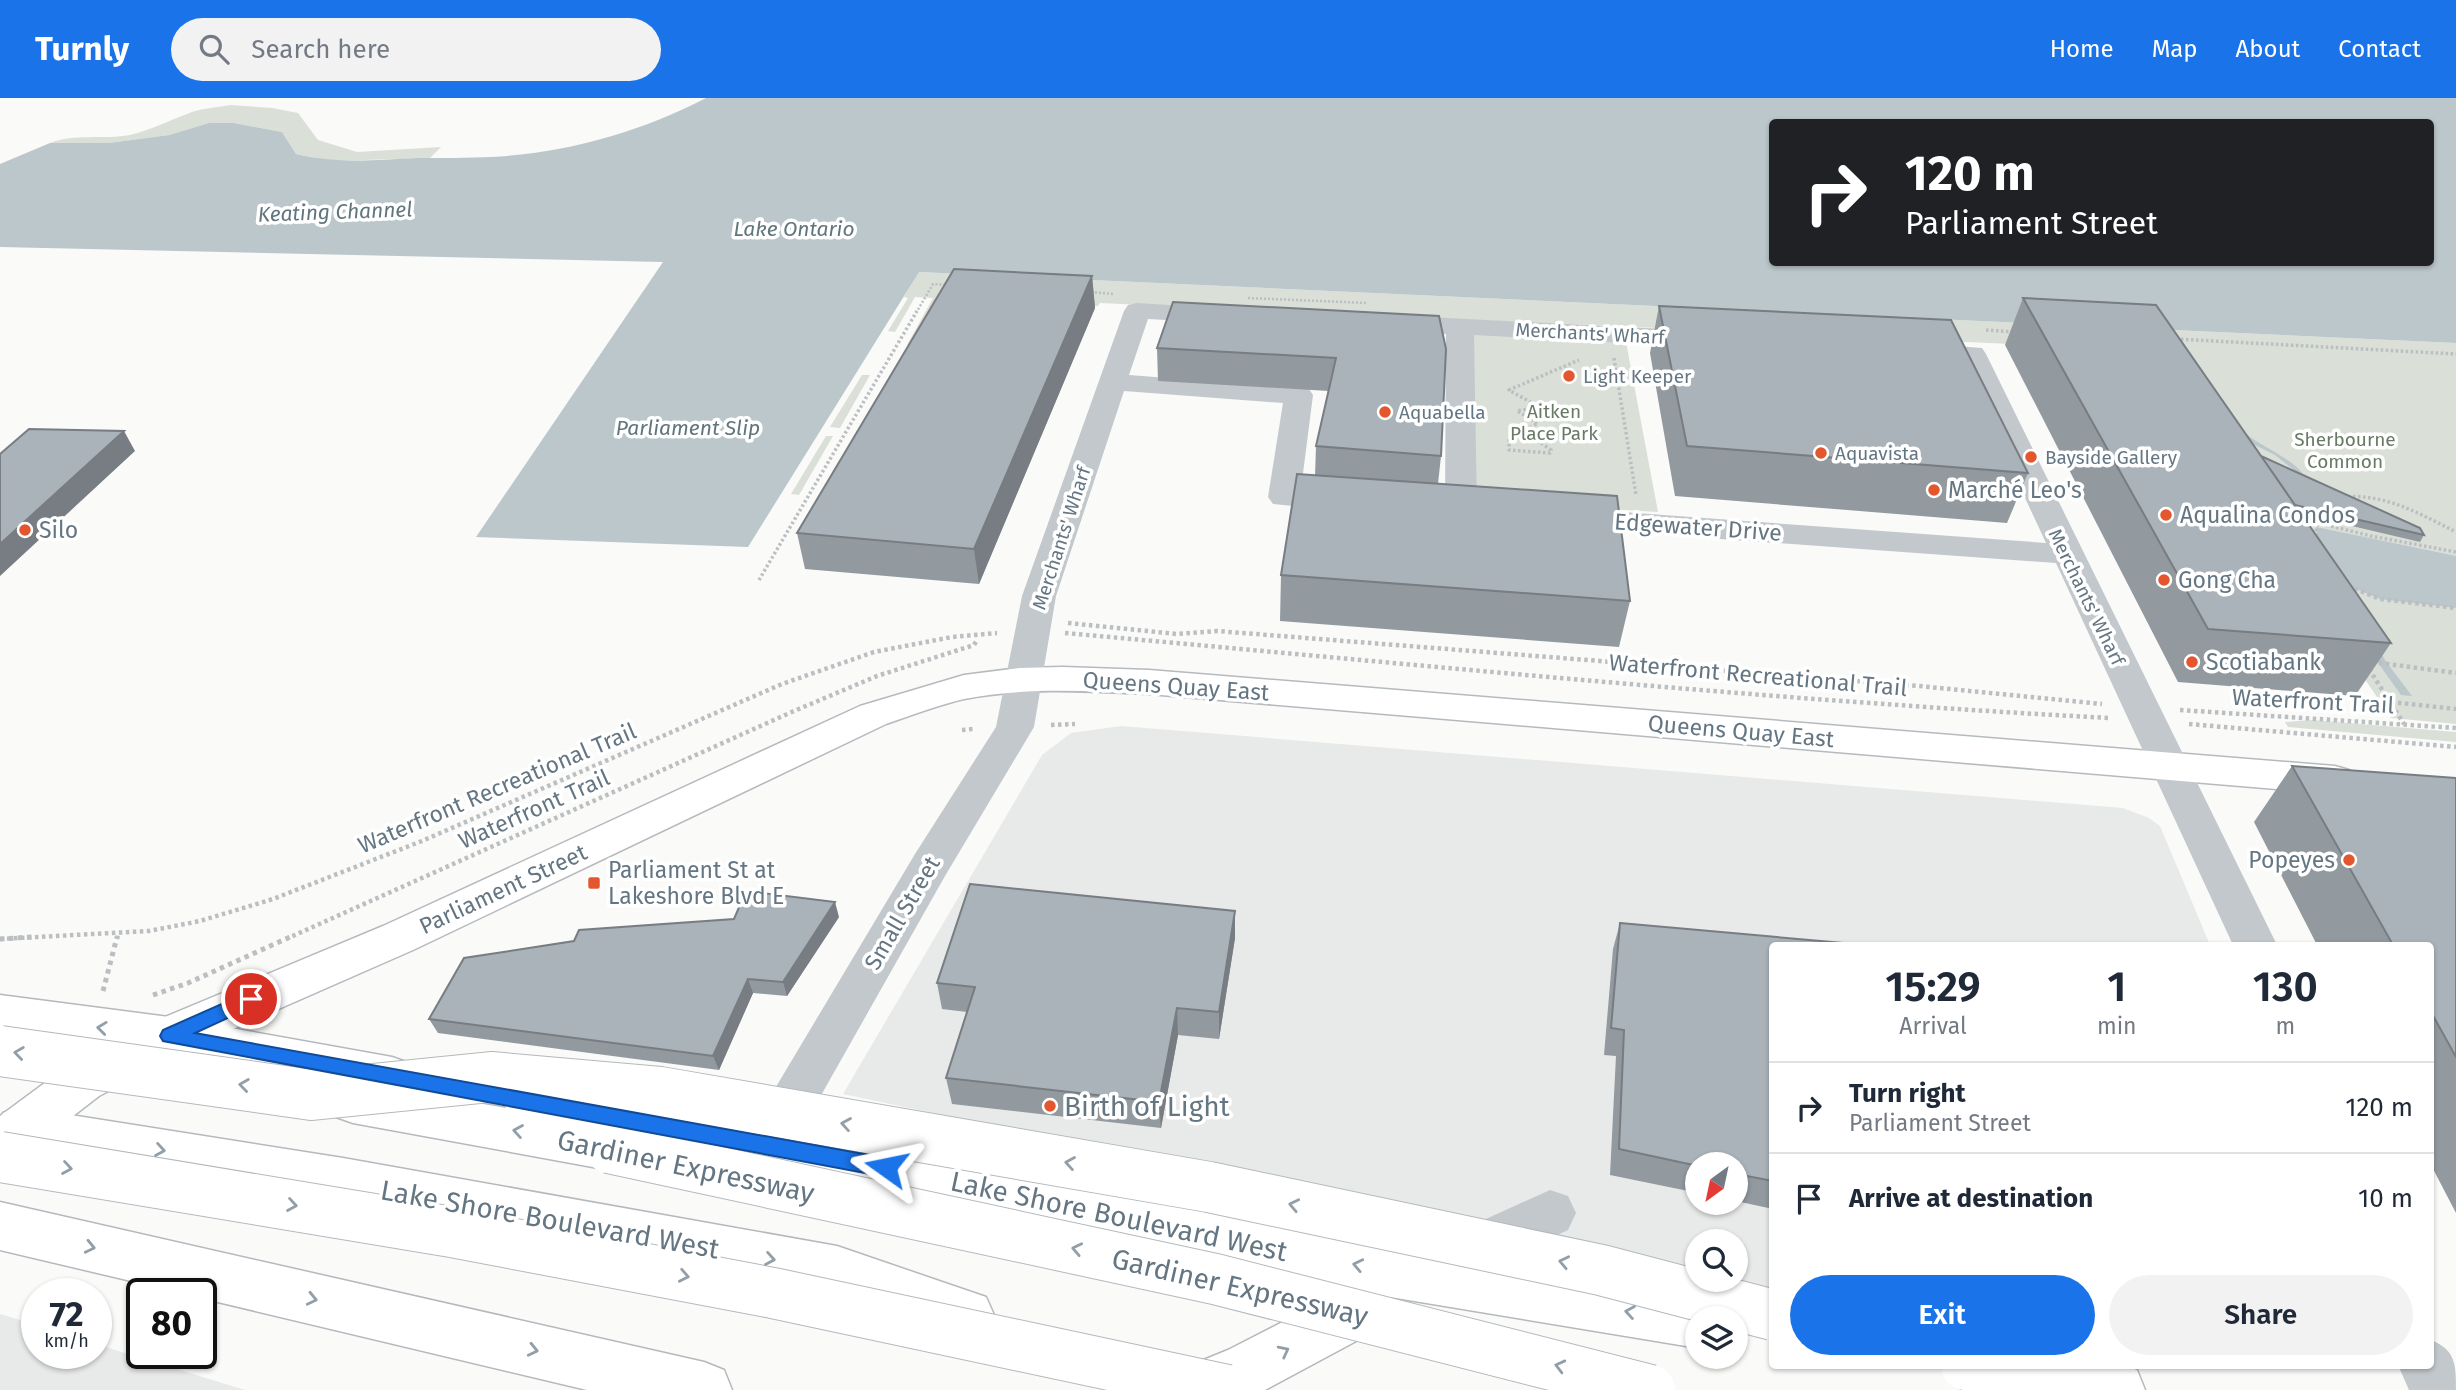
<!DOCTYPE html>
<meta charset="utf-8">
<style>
body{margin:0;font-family:"Fira Sans",sans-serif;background:#f2f2f3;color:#1f2937;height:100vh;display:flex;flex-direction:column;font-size:26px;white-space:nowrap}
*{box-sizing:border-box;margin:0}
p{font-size:23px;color:#747a83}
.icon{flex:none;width:38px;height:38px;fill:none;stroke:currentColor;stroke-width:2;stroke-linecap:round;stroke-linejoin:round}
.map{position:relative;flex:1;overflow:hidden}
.drawer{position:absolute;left:1769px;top:844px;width:665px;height:427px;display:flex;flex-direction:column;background:#fff;border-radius:7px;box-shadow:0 2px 5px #0004}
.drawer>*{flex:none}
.guide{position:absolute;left:1769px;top:21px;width:665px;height:147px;border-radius:7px;box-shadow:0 2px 5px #0004;background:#202124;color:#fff;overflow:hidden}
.needle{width:46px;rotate:213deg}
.tools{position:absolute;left:1685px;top:1054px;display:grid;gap:14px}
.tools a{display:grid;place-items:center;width:63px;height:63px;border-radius:50%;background:#fff;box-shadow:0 2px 5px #0004;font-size:35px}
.speed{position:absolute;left:21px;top:1180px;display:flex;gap:14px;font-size:35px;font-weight:700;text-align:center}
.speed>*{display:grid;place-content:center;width:91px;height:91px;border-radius:50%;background:#fff;box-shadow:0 2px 5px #0004;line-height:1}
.speed small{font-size:18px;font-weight:400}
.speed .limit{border:4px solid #111;border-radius:10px;background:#fff;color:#111}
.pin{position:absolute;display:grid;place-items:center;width:60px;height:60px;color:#fff;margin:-30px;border:4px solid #fff;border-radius:50%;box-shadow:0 2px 7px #0007}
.me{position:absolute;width:77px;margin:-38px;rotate:282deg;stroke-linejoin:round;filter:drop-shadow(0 0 5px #0008)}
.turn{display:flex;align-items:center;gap:24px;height:147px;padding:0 21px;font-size:32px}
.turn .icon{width:91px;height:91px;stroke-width:2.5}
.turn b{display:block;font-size:49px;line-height:60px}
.eta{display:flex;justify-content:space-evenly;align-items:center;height:119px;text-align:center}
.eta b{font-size:42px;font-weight:600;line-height:49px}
.button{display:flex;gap:14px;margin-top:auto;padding:14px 21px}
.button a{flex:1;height:80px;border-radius:42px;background:#1a73e8;color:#fff;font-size:28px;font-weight:600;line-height:80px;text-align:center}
.button a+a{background:#f2f2f3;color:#1f2937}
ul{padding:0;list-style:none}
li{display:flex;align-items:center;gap:21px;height:91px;padding:0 21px;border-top:2px solid #e0e1e3}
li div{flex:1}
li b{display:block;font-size:26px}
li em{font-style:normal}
header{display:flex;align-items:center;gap:42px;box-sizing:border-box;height:98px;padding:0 35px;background:#1a73e8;color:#fff}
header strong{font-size:33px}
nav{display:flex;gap:38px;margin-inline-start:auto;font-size:24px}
.search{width:490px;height:63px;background:#f2f2f3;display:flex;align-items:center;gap:18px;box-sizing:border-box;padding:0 24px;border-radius:38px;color:#747a83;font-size:26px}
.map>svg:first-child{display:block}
.built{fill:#e8e9e9;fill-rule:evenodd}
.green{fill:#dadfd7}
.water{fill:#bbc7cb;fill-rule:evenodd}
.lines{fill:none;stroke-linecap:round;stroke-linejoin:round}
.major-casing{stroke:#b5babe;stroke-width:3}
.highway-casing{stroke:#b4b9bd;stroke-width:3}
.path-far3{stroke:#bbbfc2;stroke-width:2.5;stroke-dasharray:2 2;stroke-linecap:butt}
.path-far2{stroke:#bbbfc2;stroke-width:3.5;stroke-dasharray:2.5 2.5;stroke-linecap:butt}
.path-far1{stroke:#bbbfc2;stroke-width:4.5;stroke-dasharray:3.5 3.5;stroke-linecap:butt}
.path{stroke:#bbbfc2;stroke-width:5;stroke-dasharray:4.5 4.5;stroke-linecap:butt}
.minor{fill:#c3c8cc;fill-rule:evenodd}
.major{fill:#fff;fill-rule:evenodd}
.highway{fill:#fff;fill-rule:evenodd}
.highway-bridge-casing{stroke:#b4b9bd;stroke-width:52;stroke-linecap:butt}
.highway-bridge{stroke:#fff;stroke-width:50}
.wall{fill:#929a9f}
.shaded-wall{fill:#777d82}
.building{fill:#aab3b9;stroke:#777d82;stroke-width:2}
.oneway{stroke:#939fa8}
.route{fill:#1a73e8;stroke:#114b97;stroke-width:2}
.poi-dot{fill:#e4572e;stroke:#fff;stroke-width:2.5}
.labels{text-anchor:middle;stroke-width:7;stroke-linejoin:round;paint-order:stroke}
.far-street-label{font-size:19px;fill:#657683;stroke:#fff}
.far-poi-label{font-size:19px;fill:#657683;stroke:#fff;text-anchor:start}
.far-park-label{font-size:19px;fill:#687a64;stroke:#fff}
.far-water-label{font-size:21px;font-style:italic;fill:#60757c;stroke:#fff}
.poi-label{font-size:23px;fill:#657683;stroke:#fff;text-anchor:start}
.street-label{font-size:23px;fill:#657683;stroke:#fff}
.near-poi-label{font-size:28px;fill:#657683;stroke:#fff;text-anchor:start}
.near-street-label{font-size:28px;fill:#657683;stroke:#fff}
</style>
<header>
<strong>Turnly</strong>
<div class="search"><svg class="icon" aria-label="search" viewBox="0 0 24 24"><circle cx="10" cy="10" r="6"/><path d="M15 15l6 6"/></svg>Search here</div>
<nav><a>Home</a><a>Map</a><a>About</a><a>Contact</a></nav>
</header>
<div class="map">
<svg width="2456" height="1292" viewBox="0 0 2456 1292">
<rect width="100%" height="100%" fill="#fafaf8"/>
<!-- built -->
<path class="built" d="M 1121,628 L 2123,710 L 2149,720 L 2160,728 L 2210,847 L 1773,847 L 1773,1192 L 1722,1181 L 1736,1181 L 1736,1143 L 1698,1143 L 1697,1176 L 843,996 L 1042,657 L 1071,635 ZM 1698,1066 L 1736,1066 L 1736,1104 L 1698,1104 Z
M 0,1216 L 37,1227 L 37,1255 L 96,1255 L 96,1246 L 245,1292 L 0,1292 Z"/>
<!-- green -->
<path class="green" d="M 230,7 L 272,10 L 298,15 L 318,42 L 357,54 L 441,49 L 430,60 L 330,63 L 296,56 L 282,34 L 234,25 L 209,25 L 169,37 L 109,45 L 50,45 C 75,35 104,42 130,37 C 151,32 168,23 187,16 C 200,10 216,10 230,7 Z
M 918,174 L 2456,245 L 2456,626 L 2391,620 L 2144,252 L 1100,205 L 1098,208 L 944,201 L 918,248 L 907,247 L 933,200 L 915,199 L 895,234 L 888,233 L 908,200 L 904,199 Z
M 1466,235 L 1626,244 L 1658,414 L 1473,403 Z
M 862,277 L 870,277 L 840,330 L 830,329 Z
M 826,338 L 833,338 L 799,397 L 791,396 Z
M 2312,622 L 2456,634 L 2456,644 L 2288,629 L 2285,624 Z"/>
<!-- water -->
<path class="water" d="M 706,0 L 2456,0 L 2456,245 L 919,174 L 748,449 L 476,439 L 663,164 L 0,149 L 0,66 L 50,45 L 109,45 L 169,37 L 209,25 L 234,25 L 282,34 L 296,56 C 339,66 373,62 417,60 C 442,60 467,60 492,59 C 566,55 641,34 706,0 ZM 1773,24 L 2431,24 L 2431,164 L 1773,164 Z
M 2220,316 C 2230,324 2240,332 2250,339 C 2286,363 2330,375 2301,426 L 2387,565 L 2412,598 L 2401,597 L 2296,450 L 2300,377 L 2275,357 L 2245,342 Z
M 2316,429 L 2456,458 L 2456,510 L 2380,501 L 2349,488 L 2319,458 Z"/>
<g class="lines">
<defs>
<path id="major" d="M 1063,569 L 1149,572 L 2335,668 L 2349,672 L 2355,682 L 2349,692 L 2335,696 L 1149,596 C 1087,593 1025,589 964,601 C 938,607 912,617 886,626 L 413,852 L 185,952 L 99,998 L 20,1059 L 0,1065 L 0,1018 L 65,970 L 153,924 L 383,828 L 860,608 L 964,577 L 1019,570 Z"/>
<path id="highway" d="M 0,897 L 169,919 L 392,959 L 409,965 L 416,979 L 409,993 L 506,1010 L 503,1003 L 510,988 L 527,982 L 806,1031 L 1419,1155 L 1698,1198 L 1717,1205 L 1723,1220 L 1698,1220 L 1698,1250 L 1390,1199 L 1394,1209 L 1386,1227 L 1265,1292 L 1171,1292 L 1179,1272 L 1228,1252 L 1349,1190 L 806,1075 L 630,1043 L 634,1050 L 627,1065 L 609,1072 L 353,1025 L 336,1019 L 329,1004 L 337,989 L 169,957 L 0,935 Z
M 20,1009 L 343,1060 L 837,1148 L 986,1199 L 994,1217 L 986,1235 L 967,1243 L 837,1198 L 343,1106 L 20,1051 L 3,1045 L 0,1021 L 3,1015 Z
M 0,1104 L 704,1264 L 724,1272 L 732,1292 L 587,1292 L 201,1200 L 201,1195 L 182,1195 L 0,1152 Z
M 2010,1267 L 2124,1267 L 2137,1272 L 2145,1292 L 2011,1292 L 2005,1278 Z"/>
</defs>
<!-- major casing -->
<use href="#major" class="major-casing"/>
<!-- highway casing -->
<use href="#highway" class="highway-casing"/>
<!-- path-far3 -->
<path class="path-far3" d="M 1091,194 L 1113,196
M 1248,200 L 1368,205
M 916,215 L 933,186 L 949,187"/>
<!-- path-far2 -->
<path class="path-far2" d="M 1986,232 L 2015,234
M 2176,241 L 2456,256
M 1614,260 L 1636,397
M 1509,341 L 1509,352 L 1550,355 L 1551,352 L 1524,333 L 1538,325 L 1517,313 L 1539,309 L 1509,292 L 1579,262
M 2343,399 C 2385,395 2420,416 2456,434
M 2302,421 L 2371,438 L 2456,454
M 2317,443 L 2316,429 L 2324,416
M 759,482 L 917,213
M 2348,488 L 2350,489"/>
<!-- path-far1 -->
<path class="path-far1" d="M 2348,488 L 2380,501 L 2456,510
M 1068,525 L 1177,536 L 1217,533 L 1919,588 L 2102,606
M 1065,535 C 1413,566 1761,602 2110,620
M 2372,564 L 2456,575
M 2369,571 L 2404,626
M 2391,604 L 2456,611
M 2180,612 L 2456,630
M 2189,626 L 2456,649
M 1051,627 L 1075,626
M 962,632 L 973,631
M 0,841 L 149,833 L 200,823 L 273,801 L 422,743 L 782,586 L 874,554 L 952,539 L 997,535
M 117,841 L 118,836
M 286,841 L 794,613 L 877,578 L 974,547 L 977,542"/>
<!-- path -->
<path class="path" d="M 0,841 L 32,839
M 103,893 L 117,839
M 153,897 L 188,885 L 290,839"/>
<!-- minor -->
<path class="minor" d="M 1137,205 L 1232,211 L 1236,217 L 1232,223 L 1223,225 L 1148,221 L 1129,277 L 1309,291 L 1313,297 L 1301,391 L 1355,396 L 1360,403 L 1355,410 L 1344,413 L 1273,406 L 1268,399 L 1283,305 L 1124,293 L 1056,498 L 1034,629 L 945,778 L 789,1054 L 772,1061 L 755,1054 L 747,1039 L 755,1024 L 915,756 L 996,629 L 1022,498 L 1124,213 L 1128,207 Z
M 1388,217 L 1705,233 L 1715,235 L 1719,241 L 1715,247 L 1705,249 L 1474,237 L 1477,412 L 1472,419 L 1461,422 L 1450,419 L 1445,412 L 1446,236 L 1378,231 L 1375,225 L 1378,219 Z
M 1915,245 L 1982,250 L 1986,256 L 2277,847 L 2233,847 L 2056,465 L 1568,430 L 1557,427 L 1552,420 L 1557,413 L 1568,410 L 2046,445 L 1962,264 L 1905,259 L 1901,253 L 1905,247 Z
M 1550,1092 L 1568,1098 L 1576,1115 L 1568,1132 L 1474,1176 L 1455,1169 L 1448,1152 L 1455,1135 Z
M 2431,1242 C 2456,1252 2456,1267 2456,1292 L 2409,1292 L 2398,1267 L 2431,1267 Z"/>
<!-- major -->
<use href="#major" class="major"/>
<!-- highway -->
<use href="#highway" class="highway"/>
<defs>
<path id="highway-bridge" d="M 0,953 L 312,997 L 491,979 L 660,994 L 1209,1089 L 1601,1172 L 1773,1217
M 609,1050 L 1215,1181 L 1650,1292
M 0,1059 L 446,1133 L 773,1195 L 1227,1292
M 1966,1267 L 2062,1292"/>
</defs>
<!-- highway-bridge casing -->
<use href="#highway-bridge" class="highway-bridge-casing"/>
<!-- highway-bridge -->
<use href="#highway-bridge" class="highway-bridge"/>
</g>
<!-- wall -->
<path class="wall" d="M 1092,178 L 1095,210 L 979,486 L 805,471 L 797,435 Z
M 2023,200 L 2261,358 L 2424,437 L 2420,444 L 2301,416 L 2391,545 L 2355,598 L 2178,584 L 2005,247 Z
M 1659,208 L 2028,375 L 2007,425 L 1675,398 L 1650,255 Z
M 1439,218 L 1441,358 L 1438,386 L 1630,503 L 1619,549 L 1280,523 L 1281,477 L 1315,378 L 1316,348 L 1329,293 L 1158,283 L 1157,250 Z
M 2292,668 L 2456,680 L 2456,1115 L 2431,1067 L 2431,847 L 2317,847 L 2254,724 Z
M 839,819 L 787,898 L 753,895 L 719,972 L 438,935 L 429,921 Z
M 1620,825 L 1773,847 L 1773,1111 L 1736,1103 L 1736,1066 L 1698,1066 L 1698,1095 L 1610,1077 L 1616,958 L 1604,957 L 1613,851 Z
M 1235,840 L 1219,941 L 1178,937 L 1161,1030 L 952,1006 L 946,980 L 967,914 L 942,911 L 937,885 Z"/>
<!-- shaded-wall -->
<path class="shaded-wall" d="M 1092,178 L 1095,210 L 979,486 L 974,451 Z
M 124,333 L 135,353 L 0,478 L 0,446 Z
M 835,804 L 839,819 L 787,898 L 783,884 Z
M 1235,813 L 1235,840 L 1219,941 L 1219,914 Z
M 748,881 L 753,895 L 719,972 L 713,958 Z
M 1177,910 L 1178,937 L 1161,1030 L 1159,1004 Z"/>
<!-- building -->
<path class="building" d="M 954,171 L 1092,178 L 974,451 L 797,435 Z
M 2023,200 L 2156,207 L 2391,545 L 2208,531 Z
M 1173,204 L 1439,218 L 1446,251 L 1441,358 L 1316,348 L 1336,260 L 1157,250 Z
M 1659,208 L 1951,222 L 2028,375 L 1687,348 Z
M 29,331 L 124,333 L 0,446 L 0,356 Z
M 2261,358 L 2420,430 L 2424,437 L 2295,407 Z
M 1297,376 L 1617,398 L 1630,503 L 1281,477 Z
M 2292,668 L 2456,680 L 2456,959 L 2431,914 L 2431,847 L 2393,847 Z
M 970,786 L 1235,813 L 1219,914 L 1177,910 L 1159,1004 L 946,980 L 975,889 L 937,885 Z
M 746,793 L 835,804 L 783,884 L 748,881 L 713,958 L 429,921 L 464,860 L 574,843 L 579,832 L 734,821 Z
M 1620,825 L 1866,847 L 1773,847 L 1773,1083 L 1736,1076 L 1736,1066 L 1698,1066 L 1698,1068 L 1619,1051 L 1624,932 L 1611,930 Z"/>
<!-- one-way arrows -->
<defs><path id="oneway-chevron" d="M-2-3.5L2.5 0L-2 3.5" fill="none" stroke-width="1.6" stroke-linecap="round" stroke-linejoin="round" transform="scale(1.75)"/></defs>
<g class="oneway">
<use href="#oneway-chevron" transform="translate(102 930) rotate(-173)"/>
<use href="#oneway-chevron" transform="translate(19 955) rotate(-172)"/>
<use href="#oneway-chevron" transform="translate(244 987) rotate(-172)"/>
<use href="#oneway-chevron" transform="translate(846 1026) rotate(-170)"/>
<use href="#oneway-chevron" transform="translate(518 1033) rotate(-170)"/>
<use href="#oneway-chevron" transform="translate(160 1052) rotate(10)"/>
<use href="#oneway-chevron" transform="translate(1070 1065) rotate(-170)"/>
<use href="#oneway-chevron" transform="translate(67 1070) rotate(9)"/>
<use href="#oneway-chevron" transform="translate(292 1107) rotate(9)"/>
<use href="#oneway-chevron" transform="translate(1294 1107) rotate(-168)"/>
<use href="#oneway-chevron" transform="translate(90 1149) rotate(13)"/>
<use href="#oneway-chevron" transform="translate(1077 1151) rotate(-168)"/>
<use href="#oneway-chevron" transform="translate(770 1161) rotate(10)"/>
<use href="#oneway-chevron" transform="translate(1564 1164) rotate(-168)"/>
<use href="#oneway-chevron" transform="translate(1358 1167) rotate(-168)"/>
<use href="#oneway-chevron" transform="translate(684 1178) rotate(11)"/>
<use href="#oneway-chevron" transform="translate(312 1201) rotate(13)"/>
<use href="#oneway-chevron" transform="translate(1630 1214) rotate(-171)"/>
<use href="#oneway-chevron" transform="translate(533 1252) rotate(13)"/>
<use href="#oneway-chevron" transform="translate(1284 1253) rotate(-27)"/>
<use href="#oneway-chevron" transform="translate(1560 1268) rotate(-166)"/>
</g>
<!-- route -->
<path class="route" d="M 251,893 L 258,896 L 261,901 L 258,906 L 195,935 L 886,1060 L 893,1063 L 896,1069 L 893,1076 L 886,1079 L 163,943 L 160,938 L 163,932 Z"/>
<!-- markers -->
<g class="poi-dot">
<circle cx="1569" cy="278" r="7"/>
<circle cx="1385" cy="314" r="7"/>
<circle cx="1821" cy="355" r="7"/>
<circle cx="2031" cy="359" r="7"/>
<circle cx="1934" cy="392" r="7"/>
<circle cx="2166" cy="417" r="7"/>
<circle cx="25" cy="432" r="7"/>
<circle cx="2164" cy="482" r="7"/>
<circle cx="2192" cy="564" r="7"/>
<circle cx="2349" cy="762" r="7"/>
<rect x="587" y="778" width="14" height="14" rx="3.5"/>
<circle cx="1050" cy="1008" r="7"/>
</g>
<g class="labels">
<!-- far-street labels -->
<g class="far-street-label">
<text transform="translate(1590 235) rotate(3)" y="7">Merchants' Wharf</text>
<text transform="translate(1061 440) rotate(-72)" y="7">Merchants' Wharf</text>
<text transform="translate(2087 499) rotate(64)" y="7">Merchants' Wharf</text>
</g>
<!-- far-poi labels -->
<g class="far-poi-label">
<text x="1583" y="285">Light Keeper</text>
<text x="1399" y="321">Aquabella</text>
<text x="1835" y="362">Aquavista</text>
<text x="2045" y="366">Bayside Gallery</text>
</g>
<!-- far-park labels -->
<g class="far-park-label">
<text x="1554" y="320">Aitken<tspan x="1554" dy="22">Place Park</tspan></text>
<text x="2345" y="348">Sherbourne<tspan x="2345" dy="22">Common</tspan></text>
</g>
<!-- far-water labels -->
<g class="far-water-label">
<text transform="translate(335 114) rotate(-2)" y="7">Keating Channel</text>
<text x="794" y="138">Lake Ontario</text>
<text x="688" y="337">Parliament Slip</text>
</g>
<!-- poi labels -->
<g class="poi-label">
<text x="1948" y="400">Marché Leo's</text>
<text x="2180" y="425">Aqualina Condos</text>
<text x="39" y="440">Silo</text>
<text x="2178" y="490">Gong Cha</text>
<text x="2206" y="572">Scotiabank</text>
<text x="2335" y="770" text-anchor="end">Popeyes</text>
<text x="608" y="780">Parliament St at<tspan x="608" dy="26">Lakeshore Blvd E</tspan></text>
</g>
<!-- street labels -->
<g class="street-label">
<text transform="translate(1698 429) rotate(4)" y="8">Edgewater Drive</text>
<text transform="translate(1758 577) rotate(5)" y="8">Waterfront Recreational Trail</text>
<text transform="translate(1176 588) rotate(4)" y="8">Queens Quay East</text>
<text transform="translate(2313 603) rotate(3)" y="8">Waterfront Trail</text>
<text transform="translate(1741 633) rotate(5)" y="8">Queens Quay East</text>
<text transform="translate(497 690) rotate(-23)" y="8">Waterfront Recreational Trail</text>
<text transform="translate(534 711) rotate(-24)" y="8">Waterfront Trail</text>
<text transform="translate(503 791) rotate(-25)" y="8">Parliament Street</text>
<text transform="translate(902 815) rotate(-60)" y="8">Small Street</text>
</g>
<!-- near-poi labels -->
<g class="near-poi-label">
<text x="1064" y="1018">Birth of Light</text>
</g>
<!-- near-street labels -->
<g class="near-street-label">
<text transform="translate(686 1068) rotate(12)" y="10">Gardiner Expressway</text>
<text transform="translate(1119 1118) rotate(12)" y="10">Lake Shore Boulevard West</text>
<text transform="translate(550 1121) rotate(10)" y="10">Lake Shore Boulevard West</text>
<text transform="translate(1240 1189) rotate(13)" y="10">Gardiner Expressway</text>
</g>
</g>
</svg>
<div class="tools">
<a><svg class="needle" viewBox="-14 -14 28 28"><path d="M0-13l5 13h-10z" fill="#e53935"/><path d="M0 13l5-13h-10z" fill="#747a83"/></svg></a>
<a><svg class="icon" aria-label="search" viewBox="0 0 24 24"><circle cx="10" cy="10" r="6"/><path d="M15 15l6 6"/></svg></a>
<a><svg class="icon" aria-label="layers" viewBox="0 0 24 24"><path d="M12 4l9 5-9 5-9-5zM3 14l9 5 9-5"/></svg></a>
</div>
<div class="speed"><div>72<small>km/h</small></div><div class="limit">80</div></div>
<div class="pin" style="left:251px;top:901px;background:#d93025"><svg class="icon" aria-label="arrive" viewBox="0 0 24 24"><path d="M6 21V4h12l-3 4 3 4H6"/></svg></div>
<svg class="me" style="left:886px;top:1069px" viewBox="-20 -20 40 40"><path d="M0-17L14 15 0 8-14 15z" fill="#1a73e8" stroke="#fff" stroke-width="4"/></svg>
<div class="guide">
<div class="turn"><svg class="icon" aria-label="right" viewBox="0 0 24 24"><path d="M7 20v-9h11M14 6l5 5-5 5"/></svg><div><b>120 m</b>Parliament Street</div></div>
</div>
<section class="drawer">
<div class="eta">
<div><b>15:29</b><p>Arrival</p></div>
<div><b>1</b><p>min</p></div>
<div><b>130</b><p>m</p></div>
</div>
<ul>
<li><svg class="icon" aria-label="right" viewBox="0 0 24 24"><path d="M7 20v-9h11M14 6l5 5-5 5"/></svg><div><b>Turn right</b><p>Parliament Street</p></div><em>120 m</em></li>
<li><svg class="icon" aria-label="arrive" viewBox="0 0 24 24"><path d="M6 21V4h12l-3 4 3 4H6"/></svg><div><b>Arrive at destination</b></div><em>10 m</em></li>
</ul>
<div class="button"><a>Exit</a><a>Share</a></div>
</section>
</div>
